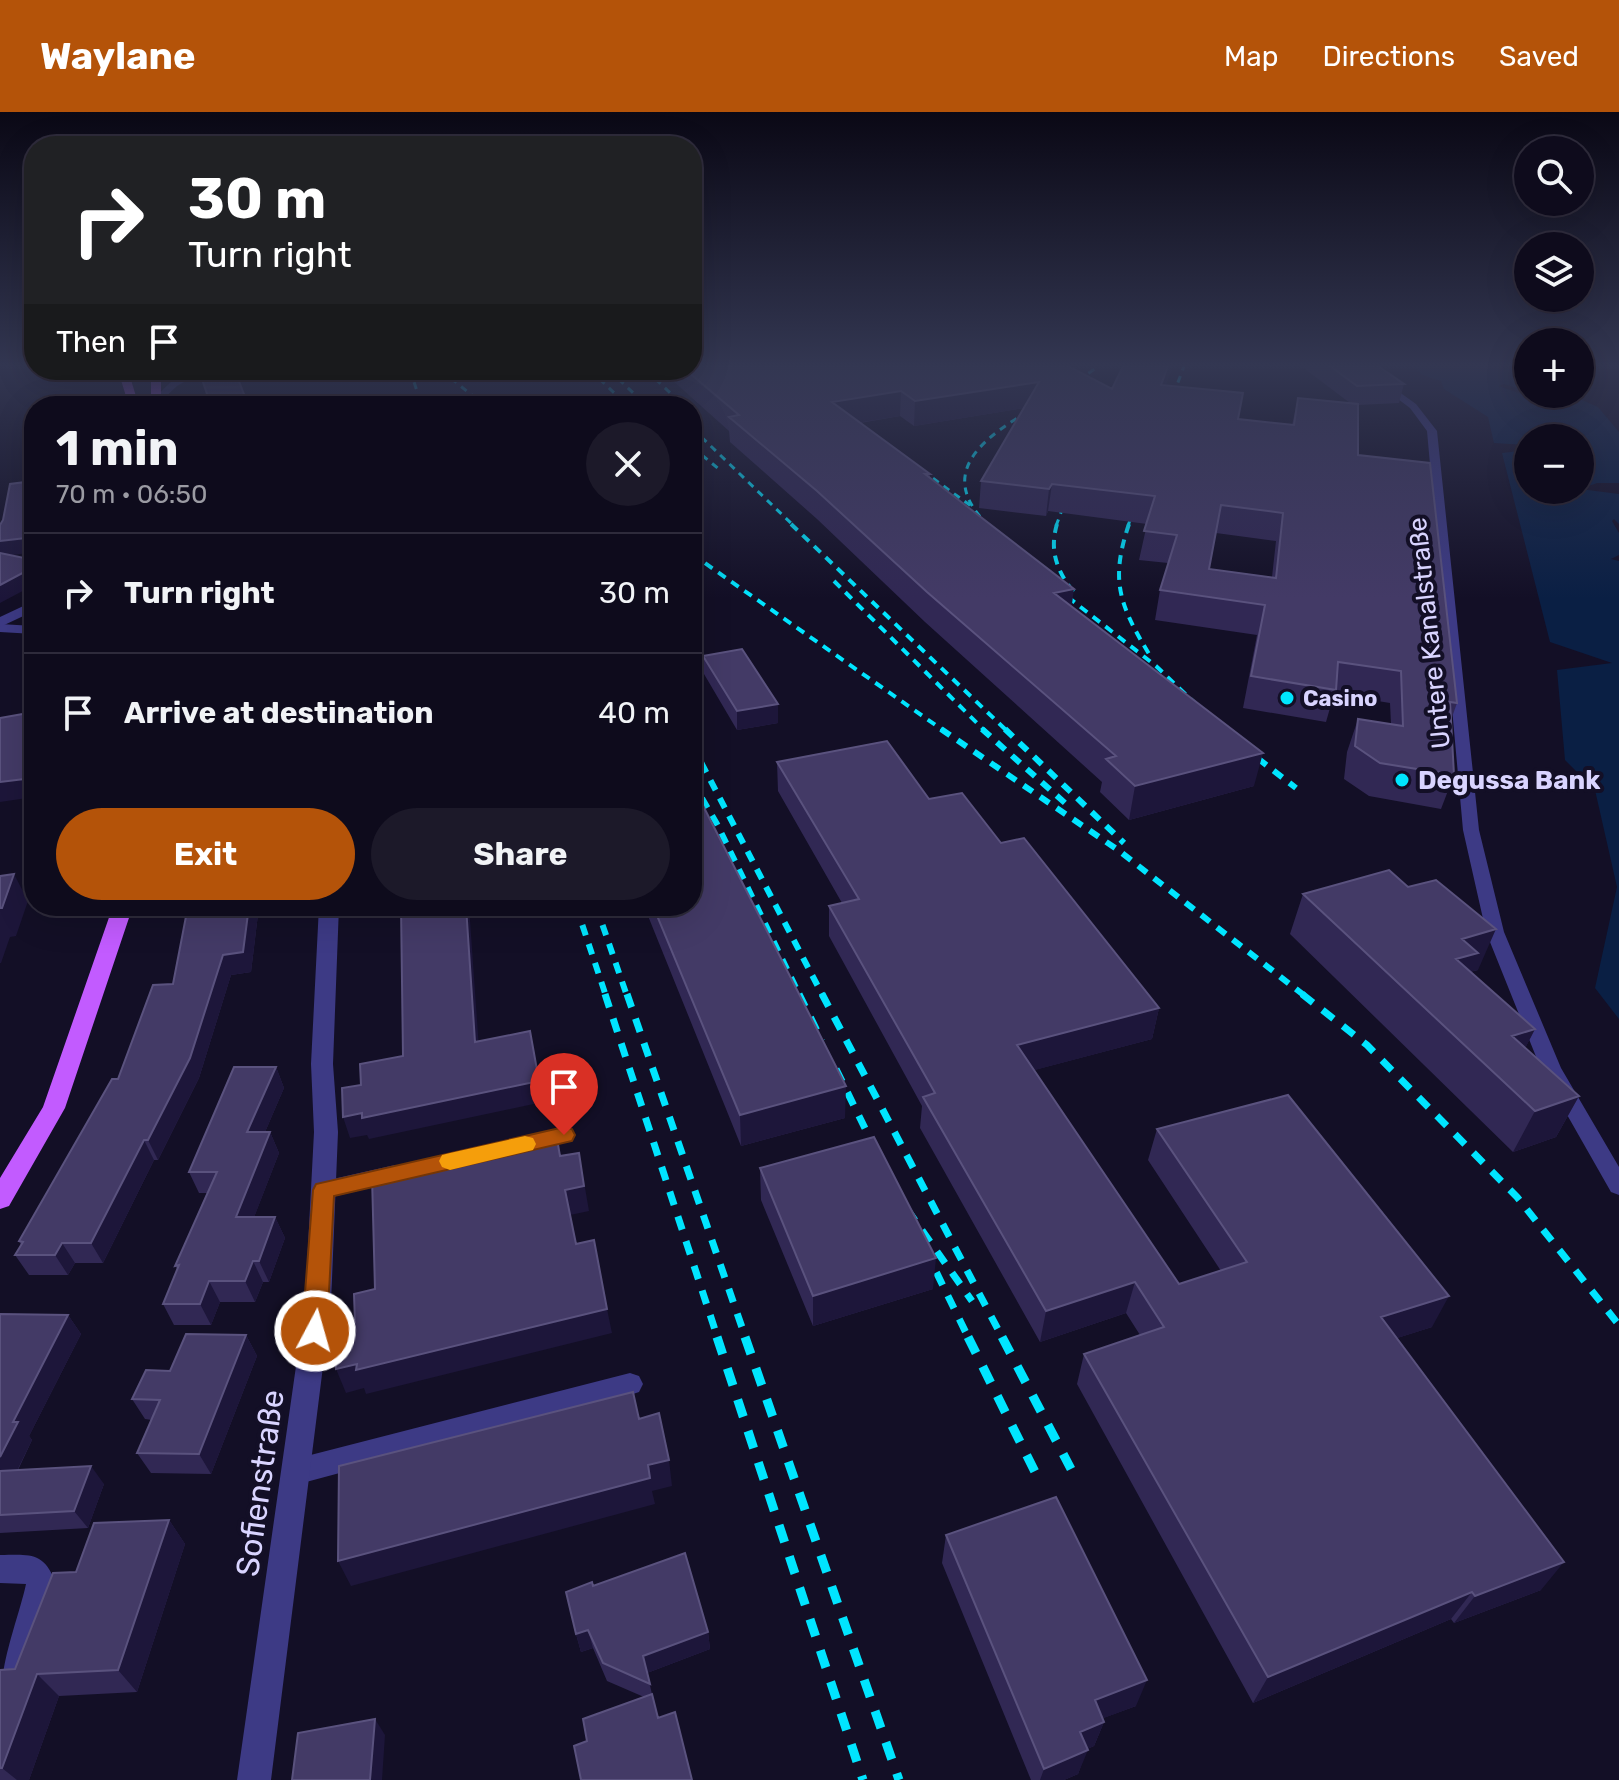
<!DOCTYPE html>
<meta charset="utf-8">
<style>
body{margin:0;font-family:Rubik,sans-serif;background:#1c1929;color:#f1f3f6;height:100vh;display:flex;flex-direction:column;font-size:30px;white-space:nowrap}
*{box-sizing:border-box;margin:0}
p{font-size:26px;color:#9b9ba3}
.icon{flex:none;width:44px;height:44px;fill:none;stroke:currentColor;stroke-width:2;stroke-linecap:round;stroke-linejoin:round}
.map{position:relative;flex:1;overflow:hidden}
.sheet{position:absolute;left:24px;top:284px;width:678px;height:520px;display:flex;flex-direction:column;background:#0e0b1c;border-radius:32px;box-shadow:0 8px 32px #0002,0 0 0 2px #2e2b3b}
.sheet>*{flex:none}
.top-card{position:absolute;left:24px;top:24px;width:678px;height:244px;border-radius:32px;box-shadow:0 8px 32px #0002,0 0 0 2px #2e2b3b;background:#202124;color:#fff;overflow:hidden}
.tools{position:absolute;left:1514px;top:24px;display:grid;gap:16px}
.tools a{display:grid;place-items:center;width:80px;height:80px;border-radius:50%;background:#0e0b1c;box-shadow:0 8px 32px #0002,0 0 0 2px #2e2b3b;font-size:40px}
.pin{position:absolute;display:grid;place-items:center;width:68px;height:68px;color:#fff;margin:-82px -34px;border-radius:50% 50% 50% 0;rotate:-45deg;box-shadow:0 0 8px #0007}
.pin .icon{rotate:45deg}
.me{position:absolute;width:88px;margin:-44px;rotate:6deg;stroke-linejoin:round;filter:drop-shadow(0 0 6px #0008)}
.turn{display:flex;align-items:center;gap:28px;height:168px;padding:0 32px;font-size:36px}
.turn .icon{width:104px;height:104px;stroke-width:2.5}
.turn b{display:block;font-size:56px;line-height:68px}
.then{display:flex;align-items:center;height:76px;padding:0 32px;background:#0003;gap:16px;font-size:30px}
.round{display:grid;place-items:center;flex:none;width:84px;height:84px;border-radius:42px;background:#1c1929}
.headline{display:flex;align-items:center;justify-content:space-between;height:136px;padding:0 32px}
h1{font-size:48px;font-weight:700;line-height:60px}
.cta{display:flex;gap:16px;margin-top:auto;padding:16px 32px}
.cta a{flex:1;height:92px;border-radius:48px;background:#b45309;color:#fff;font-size:32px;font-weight:700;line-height:92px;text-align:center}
.cta a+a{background:#1c1929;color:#f1f3f6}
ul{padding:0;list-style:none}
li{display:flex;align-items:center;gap:24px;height:120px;padding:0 32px;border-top:2px solid #2e2b3b}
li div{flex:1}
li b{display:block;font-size:30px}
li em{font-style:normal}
header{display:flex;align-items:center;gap:48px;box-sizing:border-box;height:112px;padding:0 40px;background:#b45309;color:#fff}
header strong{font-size:38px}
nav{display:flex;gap:44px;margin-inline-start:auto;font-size:28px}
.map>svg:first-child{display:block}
.water{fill:#0a1f44}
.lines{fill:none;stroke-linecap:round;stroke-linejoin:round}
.service{fill:#3d3a85;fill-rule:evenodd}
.minor{fill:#3d3a85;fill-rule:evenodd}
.primary{fill:#c25bff;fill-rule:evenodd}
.rail-far4{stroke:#00e5ff;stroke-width:3;stroke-dasharray:7 6;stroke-linecap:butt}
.rail-far3{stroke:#00e5ff;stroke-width:4;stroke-dasharray:9 7;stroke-linecap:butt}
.rail-far2{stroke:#00e5ff;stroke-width:6;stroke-dasharray:11 9;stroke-linecap:butt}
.rail-far1{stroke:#00e5ff;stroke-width:7;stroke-dasharray:14 12;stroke-linecap:butt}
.rail{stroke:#00e5ff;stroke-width:9;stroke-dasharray:18 15;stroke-linecap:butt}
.wall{fill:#312854;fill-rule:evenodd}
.shaded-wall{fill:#1d163a}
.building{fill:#433a66;stroke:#5a527e;stroke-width:2;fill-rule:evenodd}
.route{fill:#b45309;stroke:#753606;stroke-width:2}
.slow{fill:#f59e0b}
.poi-dot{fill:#00e5ff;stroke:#130f26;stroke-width:3}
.labels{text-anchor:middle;stroke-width:8;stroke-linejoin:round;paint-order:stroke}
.far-poi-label{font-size:22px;font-weight:bold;fill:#d9d4ff;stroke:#130f26;text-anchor:start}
.street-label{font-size:26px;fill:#d9d4ff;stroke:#130f26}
.poi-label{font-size:26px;font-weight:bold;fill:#d9d4ff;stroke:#130f26;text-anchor:start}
.near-street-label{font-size:32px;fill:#d9d4ff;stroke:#130f26}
</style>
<header>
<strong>Waylane</strong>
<nav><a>Map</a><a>Directions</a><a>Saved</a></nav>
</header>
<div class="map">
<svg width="1619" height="1668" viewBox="0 0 1619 1668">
<rect width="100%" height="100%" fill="#130f26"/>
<!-- water -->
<path class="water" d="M 1414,254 L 1528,256 L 1528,279 L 1504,272 L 1499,274 L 1545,290 L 1534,282 L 1568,282 L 1598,295 L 1619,320 L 1619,371 L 1597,371 L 1580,377 L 1619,382 L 1619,412 L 1614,407 L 1612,409 L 1619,421 L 1619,443 L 1611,447 L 1619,449 L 1619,907 L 1595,876 L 1617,775 L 1595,678 L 1565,648 L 1557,558 L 1612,551 L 1550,530 L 1502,341 L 1528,338 L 1528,378 L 1580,378 L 1580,326 L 1528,326 L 1528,333 L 1494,331 L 1488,305 L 1444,277 L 1441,269 L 1422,263 Z"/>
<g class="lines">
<!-- service -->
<path class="service" d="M 1354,254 L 1363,254 L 1416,292 L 1437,319 L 1479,718 L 1504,820 L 1561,956 L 1619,1055 L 1619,1083 L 1611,1080 L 1541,957 L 1486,820 L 1463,718 L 1427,319 L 1410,296 Z
M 194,258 L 205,258 L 177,274 L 160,290 L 154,290 L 154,286 L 171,270 Z
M 0,512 L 34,514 L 34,522 L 0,520 Z
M 564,1015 L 571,1017 L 575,1023 L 571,1029 L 451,1057 L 443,1055 L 440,1049 L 443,1043 L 451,1041 Z
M 395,1053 L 403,1056 L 406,1062 L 403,1068 L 324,1087 L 316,1084 L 313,1078 L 316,1072 L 324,1069 Z
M 630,1261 L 639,1264 L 643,1272 L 639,1280 L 630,1283 L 295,1373 L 286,1369 L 282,1360 L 286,1351 L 295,1347 Z
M 0,1443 C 29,1443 43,1439 55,1469 L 50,1495 L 28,1563 L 23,1573 L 13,1578 L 3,1573 C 0,1553 21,1497 26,1472 L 0,1471 Z"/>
<!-- minor -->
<path class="minor" d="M 34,489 L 34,499 L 0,515 L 0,505 Z
M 319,794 L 339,794 L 333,952 L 338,1020 L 331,1191 L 271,1668 L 237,1668 L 305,1191 L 314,1020 L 311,952 Z"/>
<!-- primary -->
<path class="primary" d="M 122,258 L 132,258 L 131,268 L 139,294 L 129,294 L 121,268 Z
M 147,258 L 157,258 L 161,264 L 161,294 L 151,294 L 151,264 Z
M 113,794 L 133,794 L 65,996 L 9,1094 L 0,1097 L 0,1066 L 43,995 Z"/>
<!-- rail-far4 -->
<path class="rail-far4" d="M 410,258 L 422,294
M 441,258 L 485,294
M 590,258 L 628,294
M 609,258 L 647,294
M 646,258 L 684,294
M 1067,276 L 1099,254
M 1169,295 L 1184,254
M 692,316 L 794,414
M 692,335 L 720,358
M 912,351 L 971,394
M 989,414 C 931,359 989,322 1036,295
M 1056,414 L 1069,379
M 1128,414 L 1136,390"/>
<!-- rail-far3 -->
<path class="rail-far3" d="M 791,412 L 1007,619
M 986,412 L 996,421
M 1057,412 C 1049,439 1057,459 1074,481
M 1129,412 C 1110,468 1119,492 1149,542
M 692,442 L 944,619
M 834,469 L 985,619
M 1055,475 L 1156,554 L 1202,598"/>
<!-- rail-far2 -->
<path class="rail-far2" d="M 941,617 L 1118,738 L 1305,884
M 982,617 L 1065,691
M 1005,617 L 1124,731
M 692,633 L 823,884
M 1242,634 L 1296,676
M 692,669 L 717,712 L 800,884
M 576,794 L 606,884
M 596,794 L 627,884"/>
<!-- rail-far1 -->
<path class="rail-far1" d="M 605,882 L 718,1227
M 627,882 L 746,1227
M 799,882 L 822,929
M 822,882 L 1003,1227
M 1302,882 L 1367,933 L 1517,1085 L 1619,1213
M 836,957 L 880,1047
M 907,1097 L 972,1189
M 925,1137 L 969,1227"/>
<!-- rail -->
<path class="rail" d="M 717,1225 L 863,1668
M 745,1225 L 899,1668
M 968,1225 L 1038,1366
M 1002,1225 L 1071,1357"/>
</g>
<!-- wall -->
<path class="wall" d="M 1173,254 L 1165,273 L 1238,307 L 1292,313 L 1298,286 L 1350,291 L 1301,254 L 1378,254 L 1404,272 L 1399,291 L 1358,293 L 1358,343 L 1457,591 L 1451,608 L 1454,663 L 1441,697 L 1369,684 L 1344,667 L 1347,640 L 1358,607 L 1391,612 L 1390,591 L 1334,582 L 1326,610 L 1243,596 L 1257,523 L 1155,508 L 1160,478 L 1168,451 L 1139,448 L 1147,412 L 1048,399 L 1046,404 L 979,396 L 981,369 L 1024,296 L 914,314 L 900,304 L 860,311 L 930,362 L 930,365 L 1071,495 L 1254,674 L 1129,708 L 1100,680 L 1102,670 L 925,510 L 817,407 L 730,330 L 729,319 L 661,258 L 692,258 L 1112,277 ZM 1216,421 L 1276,429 L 1272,465 L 1209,457 Z
M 703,544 L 778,592 L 778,611 L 737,618 L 704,562 Z
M 777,650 L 929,687 L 1001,731 L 1159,896 L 1152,927 L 1034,958 L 1179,1172 L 1221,1159 L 1148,1048 L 1157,1017 L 1432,1215 L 1397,1226 L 1541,1478 L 1454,1511 L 1451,1507 L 1253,1591 L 1077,1272 L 1084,1242 L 1140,1223 L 1126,1201 L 1040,1230 L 920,1016 L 922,994 L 829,824 L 829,794 L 842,791 L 778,679 Z
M 1303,782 L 1478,858 L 1470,860 L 1535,917 L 1525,936 L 1579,984 L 1556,1025 L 1513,1040 L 1290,822 Z
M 188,794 L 259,794 L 251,860 L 231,863 L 199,966 L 158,1048 L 154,1048 L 103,1151 L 75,1151 L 68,1163 L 29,1163 L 15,1143 L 21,1133 L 19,1129 L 118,967 L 173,872 Z
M 644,794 L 692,794 L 845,1006 L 741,1034 Z
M 276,955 L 284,976 L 265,1020 L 270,1020 L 279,1041 L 254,1105 L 275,1105 L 285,1126 L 269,1170 L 263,1170 L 255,1190 L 220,1190 L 211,1213 L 174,1213 L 163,1192 L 178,1158 L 175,1154 L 207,1081 L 199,1081 L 189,1060 Z
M 760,1056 L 933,1177 L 813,1214 L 761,1088 Z
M 0,1202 L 68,1203 L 81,1222 L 29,1324 L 32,1328 L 18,1358 L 104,1372 L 88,1416 L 0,1421 Z
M 246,1223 L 257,1244 L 211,1362 L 151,1361 L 137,1341 L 152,1308 L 145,1307 L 132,1287 Z
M 169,1408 L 185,1432 L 137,1580 L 59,1584 L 29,1668 L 0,1668 L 0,1558 L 15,1557 L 76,1460 Z
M 946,1423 L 1136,1594 L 1103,1606 L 1104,1610 L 1094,1634 L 1087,1637 L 1078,1662 L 1064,1668 L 1031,1668 L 942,1451 Z
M 593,1474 L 708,1520 L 710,1537 L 647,1561 L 652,1582 L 587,1629 L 644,1585 L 607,1569 L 593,1536 L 581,1540 L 576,1522 Z"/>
<!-- shaded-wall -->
<path class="shaded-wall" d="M 1168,254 L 1173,254 L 1157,297 L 1161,273 Z
M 578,258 L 613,258 L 613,259 L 579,263 Z
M 1039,270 L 1036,294 L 914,314 L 915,289 Z
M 901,279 L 900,304 L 831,315 L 832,290 Z
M 1052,372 L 1048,399 L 1046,404 L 1049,377 Z
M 34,425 L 34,440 L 0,445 L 0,429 Z
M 34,455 L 34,473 L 0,491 L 0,473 Z
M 1074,477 L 1070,507 L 1054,481 Z
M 778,592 L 778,611 L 737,618 L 737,599 Z
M 1263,641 L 1254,674 L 1129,708 L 1135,674 Z
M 33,666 L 34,685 L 0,690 L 0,670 Z
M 14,762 L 28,789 L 16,824 L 10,825 L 1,851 L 0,851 L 0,796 Z
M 249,794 L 259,794 L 251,860 L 231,863 L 199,966 L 158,1048 L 148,1028 L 223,843 Z
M 466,794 L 469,794 L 480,951 L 475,930 Z
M 1496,817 L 1478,858 L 1469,860 L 1438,888 L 1462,827 Z
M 1159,896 L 1152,927 L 1012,964 L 1017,933 Z
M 1535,917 L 1514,958 L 1512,924 Z
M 530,919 L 543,990 L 369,1027 L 367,1023 L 350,1026 L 343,1005 Z
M 276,955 L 284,976 L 256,1041 L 247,1020 Z
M 846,974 L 845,1006 L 741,1034 L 740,1003 Z
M 1579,984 L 1556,1025 L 1513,1040 L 1535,999 Z
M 270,1020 L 279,1041 L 246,1126 L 236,1105 Z
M 144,1028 L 154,1048 L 103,1151 L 91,1131 Z
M 579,1041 L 589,1099 L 570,1103 L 565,1078 Z
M 275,1105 L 285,1126 L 269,1170 L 259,1149 Z
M 62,1131 L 75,1151 L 68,1163 L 55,1143 Z
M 936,1146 L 933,1177 L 813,1214 L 813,1184 Z
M 253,1149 L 263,1170 L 255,1190 L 245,1169 Z
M 209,1169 L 220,1190 L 211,1213 L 200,1192 Z
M 1135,1170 L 1126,1201 L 1040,1230 L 1046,1199 Z
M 1449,1184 L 1432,1215 L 1366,1236 L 1381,1205 Z
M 607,1197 L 612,1221 L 366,1282 L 364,1276 L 346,1281 L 336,1257 Z
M 68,1203 L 81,1222 L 29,1324 L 32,1328 L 8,1377 L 0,1368 L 0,1345 L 13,1310 Z
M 246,1223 L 257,1244 L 211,1362 L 199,1342 Z
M 669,1348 L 672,1374 L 652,1379 L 655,1392 L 351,1474 L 338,1449 Z
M 91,1354 L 104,1372 L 88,1416 L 74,1399 Z
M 169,1408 L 185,1432 L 137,1580 L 118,1558 Z
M 1564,1450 L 1541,1478 L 1454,1511 L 1475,1484 Z
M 1472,1480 L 1451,1507 L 1253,1591 L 1268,1565 Z
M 588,1518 L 593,1536 L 581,1540 L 576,1522 Z
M 708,1520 L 710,1537 L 647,1561 L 643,1544 Z
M 37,1562 L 59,1584 L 29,1668 L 17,1668 L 2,1656 Z
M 1147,1568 L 1136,1594 L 1085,1613 L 1095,1588 Z
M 375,1607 L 385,1623 L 382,1668 L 370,1668 Z
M 1104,1610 L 1094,1634 L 1070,1645 L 1080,1620 Z
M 1088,1638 L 1078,1662 L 1064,1668 L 1040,1668 L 1044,1657 Z"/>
<!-- building -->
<path class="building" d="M 692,254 L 1068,254 L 1112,277 L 1123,254 L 1168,254 L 1161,273 L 1243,281 L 1238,307 L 1294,313 L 1298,286 L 1358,292 L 1358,343 L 1430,351 L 1457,591 L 1450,590 L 1454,663 L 1380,651 L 1355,634 L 1358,607 L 1403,614 L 1401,559 L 1338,550 L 1336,578 L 1251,564 L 1265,493 L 1160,478 L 1177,423 L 1144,419 L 1155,384 L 1052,372 L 1049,377 L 981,369 L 1039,270 L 915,289 L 901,279 L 832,290 L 930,362 L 925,362 L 1074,477 L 1054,481 L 1263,641 L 1135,674 L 1106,647 L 1116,644 L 927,480 L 817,379 L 729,305 L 739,303 L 686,258 L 692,258 ZM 1221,393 L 1283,401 L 1276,466 L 1209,457 Z
M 1330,254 L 1378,254 L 1404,272 L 1357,274 Z
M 235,259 L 247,290 L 266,287 L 269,294 L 211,294 L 201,264 Z
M 644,292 L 646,294 L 626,294 Z
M 34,369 L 34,425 L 0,429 L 0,413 L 3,408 L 10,372 Z
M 0,441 L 34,448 L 34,455 L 0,473 Z
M 742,537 L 778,592 L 737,599 L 703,544 Z
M 34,600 L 34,674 L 31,674 L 33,666 L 0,670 L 0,606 Z
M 887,629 L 929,687 L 962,681 L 1001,731 L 1024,726 L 1159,896 L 1017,933 L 1179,1172 L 1247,1150 L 1157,1017 L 1288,983 L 1449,1184 L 1381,1205 L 1564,1450 L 1475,1484 L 1472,1480 L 1268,1565 L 1084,1242 L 1164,1215 L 1135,1170 L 1046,1199 L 923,985 L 935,981 L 829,794 L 859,787 L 777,650 Z
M 692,672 L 846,974 L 740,1003 L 653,794 L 692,794 Z
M 1389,758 L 1408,775 L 1436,768 L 1496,817 L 1462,827 L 1478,841 L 1456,847 L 1535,917 L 1512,924 L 1579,984 L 1535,999 L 1303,782 Z
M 14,762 L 2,796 L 0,796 L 0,764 Z
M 188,794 L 249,794 L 243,840 L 223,843 L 190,946 L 148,1028 L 144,1028 L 91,1131 L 62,1131 L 55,1143 L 15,1143 L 23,1130 L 19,1129 L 112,967 L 118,967 L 153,873 L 173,872 Z
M 401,794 L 466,794 L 475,930 L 530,919 L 539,969 L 362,1006 L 362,1001 L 343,1005 L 342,976 L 361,973 L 360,952 L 403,944 Z
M 234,955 L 276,955 L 247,1020 L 270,1020 L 236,1105 L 275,1105 L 259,1149 L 253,1149 L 245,1169 L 209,1169 L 200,1192 L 163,1192 L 179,1153 L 175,1154 L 217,1060 L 189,1060 Z
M 874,1025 L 936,1146 L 813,1184 L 760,1056 Z
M 557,1027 L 560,1044 L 579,1041 L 584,1074 L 565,1078 L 576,1132 L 594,1128 L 607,1197 L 356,1258 L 357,1252 L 336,1257 L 335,1216 L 355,1211 L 354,1182 L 375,1177 L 372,1065 Z
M 0,1202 L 68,1203 L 13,1310 L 18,1310 L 0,1345 Z
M 186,1222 L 246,1223 L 199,1342 L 137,1341 L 160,1288 L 132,1287 L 146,1258 L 170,1259 Z
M 633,1280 L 639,1307 L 659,1301 L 669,1348 L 648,1353 L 650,1366 L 338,1449 L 339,1354 Z
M 91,1354 L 74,1399 L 0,1403 L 0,1359 Z
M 1056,1385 L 1147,1568 L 1095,1588 L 1104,1610 L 1080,1620 L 1088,1638 L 1044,1657 L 946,1423 Z
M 169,1408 L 118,1558 L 37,1562 L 2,1656 L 0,1656 L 0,1558 L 15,1557 L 53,1461 L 76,1460 L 94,1411 Z
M 685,1441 L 708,1520 L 643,1544 L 650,1572 L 603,1551 L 588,1518 L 576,1522 L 566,1480 L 592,1470 L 593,1474 Z
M 652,1582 L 658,1606 L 675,1600 L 692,1668 L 581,1668 L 574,1634 L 587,1629 L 583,1607 Z
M 375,1607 L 370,1668 L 292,1668 L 298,1621 Z"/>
<!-- sky -->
<linearGradient id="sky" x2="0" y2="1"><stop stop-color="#0a0815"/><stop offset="0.52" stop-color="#333752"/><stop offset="1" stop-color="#333752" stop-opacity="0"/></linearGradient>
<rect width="1619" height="487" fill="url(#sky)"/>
<!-- route -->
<path class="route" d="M 564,1015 L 572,1017 L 575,1023 L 572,1029 L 334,1084 L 327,1219 L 323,1227 L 315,1230 L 306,1227 L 302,1219 L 313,1078 L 316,1072 Z"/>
<!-- slow -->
<path class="slow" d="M 525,1024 L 533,1026 L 536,1032 L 533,1038 L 450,1058 L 442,1055 L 439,1049 L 442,1043 L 450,1041 Z"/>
<!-- markers -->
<g class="poi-dot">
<circle cx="1287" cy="586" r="8"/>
<circle cx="1402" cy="668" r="8"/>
</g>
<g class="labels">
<!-- far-poi labels -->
<g class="far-poi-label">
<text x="1303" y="594">Casino</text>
</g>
<!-- street labels -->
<g class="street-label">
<text transform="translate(1429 521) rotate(-96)" y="9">Untere Kanalstraße</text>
</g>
<!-- poi labels -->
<g class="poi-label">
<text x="1418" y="677">Degussa Bank</text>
</g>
<!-- near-street labels -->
<g class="near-street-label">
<text transform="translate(260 1371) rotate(-82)" y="11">Sofienstraße</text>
</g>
</g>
</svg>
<div class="tools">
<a><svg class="icon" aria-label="search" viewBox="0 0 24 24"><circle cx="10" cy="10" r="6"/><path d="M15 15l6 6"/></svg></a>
<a><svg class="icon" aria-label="layers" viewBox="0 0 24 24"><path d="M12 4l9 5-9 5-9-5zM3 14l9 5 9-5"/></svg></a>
<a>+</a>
<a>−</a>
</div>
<div class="pin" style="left:564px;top:1023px;background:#d93025"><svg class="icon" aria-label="arrive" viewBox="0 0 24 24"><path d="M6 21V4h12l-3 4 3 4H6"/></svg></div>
<svg class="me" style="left:315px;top:1219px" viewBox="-20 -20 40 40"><circle r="17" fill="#b45309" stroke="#fff" stroke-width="3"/><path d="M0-11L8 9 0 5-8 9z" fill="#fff"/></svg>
<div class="top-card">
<div class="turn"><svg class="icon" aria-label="right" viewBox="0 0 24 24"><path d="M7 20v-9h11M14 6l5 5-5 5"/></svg><div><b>30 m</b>Turn right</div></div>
<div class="then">Then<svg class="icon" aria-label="arrive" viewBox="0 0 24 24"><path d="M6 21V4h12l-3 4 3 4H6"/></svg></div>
</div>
<section class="sheet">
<div class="headline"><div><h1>1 min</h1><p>70 m · 06:50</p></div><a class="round"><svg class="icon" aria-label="close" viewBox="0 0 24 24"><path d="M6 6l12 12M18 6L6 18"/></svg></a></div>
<ul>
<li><svg class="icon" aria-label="right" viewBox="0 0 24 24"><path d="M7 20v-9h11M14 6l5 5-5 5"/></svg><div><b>Turn right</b></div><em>30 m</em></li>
<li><svg class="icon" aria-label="arrive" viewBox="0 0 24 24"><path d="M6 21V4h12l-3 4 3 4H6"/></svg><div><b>Arrive at destination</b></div><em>40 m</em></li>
</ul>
<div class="cta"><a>Exit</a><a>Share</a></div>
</section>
</div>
